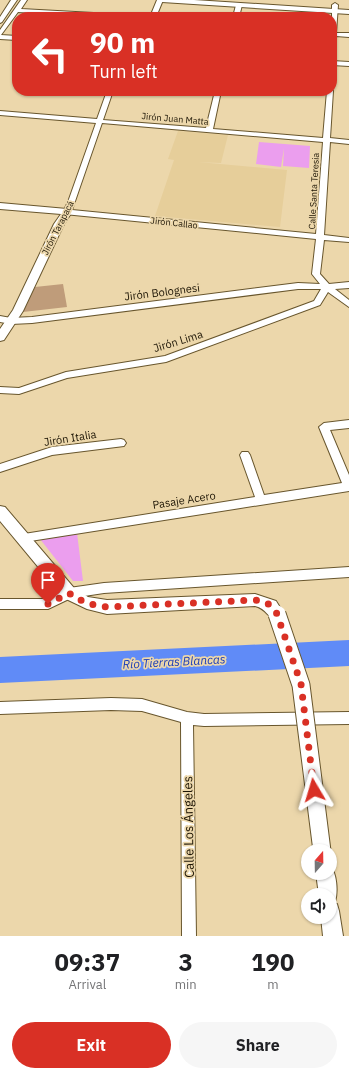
<!DOCTYPE html>
<meta charset="utf-8">
<style>
body{margin:0;font-family:"IBM Plex Sans",sans-serif;background:#f6f6f6;color:#202124;height:100vh;display:flex;flex-direction:column;font-size:15px;white-space:nowrap}
*{box-sizing:border-box;margin:0}
p{font-size:13px;color:#757577}
.icon{flex:none;width:22px;height:22px;fill:none;stroke:currentColor;stroke-width:2;stroke-linecap:round;stroke-linejoin:round}
.map{position:relative;height:936px;overflow:hidden}
.sheet{display:flex;flex-direction:column;background:#fff;flex:1}
.sheet>*{flex:none}
.banner{position:absolute;left:12px;top:12px;width:325px;height:84px;border-radius:16px;box-shadow:0 1px 3px #0004;background:#d93025;color:#fff;overflow:hidden}
.needle{width:26px;rotate:20deg}
.controls{position:absolute;left:301px;top:844px;display:grid;gap:8px}
.controls a{display:grid;place-items:center;width:36px;height:36px;border-radius:50%;background:#fff;box-shadow:0 1px 3px #0004;font-size:20px}
.pin{position:absolute;display:grid;place-items:center;width:34px;height:34px;color:#fff;margin:-41px -17px;border-radius:50% 50% 50% 0;rotate:-45deg;box-shadow:0 0 4px #0007}
.pin .icon{rotate:45deg}
.me{position:absolute;width:44px;margin:-22px;rotate:353deg;stroke-linejoin:round;filter:drop-shadow(0 0 3px #0008)}
.turn{display:flex;align-items:center;gap:14px;height:84px;padding:0 12px;font-size:18px}
.turn .icon{width:52px;height:52px;stroke-width:2.5}
.turn b{display:block;font-size:28px;line-height:34px}
.eta{display:flex;justify-content:space-evenly;align-items:center;height:68px;text-align:center}
.eta b{font-size:24px;font-weight:700;line-height:28px}
.action{display:flex;gap:8px;margin-top:auto;padding:8px 12px}
.action a{flex:1;height:46px;border-radius:24px;background:#d93025;color:#fff;font-size:16px;font-weight:700;line-height:46px;text-align:center}
.action a+a{background:#f6f6f6;color:#202124}
.map>svg:first-child{display:block}
.built{fill:#e6ce9a}
.green{fill:#eb9eee}
.lines{fill:none;stroke-linecap:round;stroke-linejoin:round}
.river{fill:#608bf7;fill-rule:evenodd}
.building{fill:#bf9c7a}
.minor-casing{stroke:#68562d;stroke-width:2}
.tertiary-casing{stroke:#68562d;stroke-width:2}
.minor{fill:#fff;fill-rule:evenodd}
.tertiary{fill:#fff;fill-rule:evenodd}
.tertiary-bridge-casing{stroke:#68562d;stroke-width:19;stroke-linecap:butt}
.tertiary-bridge{stroke:#fff;stroke-width:17}
.route{stroke:#d93025;stroke-width:7;stroke-dasharray:0 12.6}
.labels{text-anchor:middle;stroke-width:3.5;stroke-linejoin:round;paint-order:stroke}
.far-street-label{font-size:9px;fill:#1c1404;stroke:#ecd7ab}
.street-label{font-size:11px;fill:#1c1404;stroke:#ecd7ab}
.water-label{font-size:12px;font-style:italic;fill:#193bb7;stroke:#ecd7ab}
.near-street-label{font-size:13px;fill:#1c1404;stroke:#ecd7ab}
</style>
<div class="map">
<svg width="349" height="936" viewBox="0 0 349 936">
<rect width="100%" height="100%" fill="#ecd7ab"/>
<!-- built -->
<path class="built" d="M 178,131 L 228,135 L 221,163 L 198,162 L 287,170 L 280,227 L 155,216 L 174,160 L 168,159 Z"/>
<!-- green -->
<path class="green" d="M 259,142 L 310,146 L 309,168 L 283,166 L 284,148 L 281,167 L 256,164 Z
M 77,533 L 83,581 L 73,581 L 40,539 Z"/>
<g class="lines">
<!-- river -->
<path class="river" d="M 349,640 L 349,666 L 0,683 L 0,657 Z"/>
</g>
<!-- building -->
<path class="building" d="M 63,284 L 67,307 L 23,312 L 35,287 Z"/>
<g class="lines">
<defs>
<path id="minor" d="M 11,0 L 17,0 L 2,22 L 0,23 L 0,17 Z
M 21,0 L 27,0 L 21,9 L 130,15 L 133,17 L 104,17 L 18,12 L 1,35 L 17,36 L 17,40 L 0,39 L 0,30 Z
M 157,0 L 163,0 L 156,17 L 150,17 Z
M 239,3 L 242,5 L 239,17 L 233,17 L 236,5 Z
M 335,3 L 338,5 L 336,33 L 349,33 L 349,37 L 336,36 L 335,58 L 332,60 L 332,5 Z
M 332,61 L 349,62 L 349,66 L 332,65 Z
M 332,90 L 333,91 L 330,138 L 349,140 L 349,144 L 330,142 L 324,235 L 349,238 L 349,242 L 324,240 L 320,274 L 329,284 L 349,282 L 349,288 L 335,289 L 349,300 L 349,307 L 328,292 L 320,305 L 166,362 L 67,378 L 19,394 L 0,393 L 0,387 L 19,388 L 66,372 L 165,356 L 314,301 L 321,289 L 298,289 L 32,323 L 11,324 L 0,322 L 0,316 L 11,318 L 32,317 L 298,283 L 320,284 L 312,274 L 316,239 L 64,214 L 63,212 L 68,202 L 96,123 L 0,115 L 0,111 L 97,119 L 107,91 L 113,91 L 103,120 L 206,128 L 215,91 L 221,91 L 213,129 L 323,138 L 327,91 L 332,91 ZM 102,123 L 323,142 L 316,234 L 72,210 Z
M 349,420 L 349,428 L 330,430 L 349,475 L 349,491 L 24,542 L 20,541 L 19,538 L 20,535 L 24,534 L 255,497 L 240,455 L 242,452 L 248,452 L 250,455 L 264,495 L 342,483 L 319,427 L 324,423 Z
M 121,439 L 124,440 L 126,443 L 124,446 L 52,455 L 0,472 L 0,464 L 52,447 Z
M 349,567 L 349,577 L 104,593 L 71,598 L 48,609 L 0,609 L 0,599 L 47,599 L 69,588 L 104,583 Z
M 111,698 L 142,699 L 187,712 L 204,714 L 349,712 L 349,724 L 204,726 L 193,725 L 196,936 L 182,936 L 181,722 L 142,711 L 111,710 L 0,714 L 0,702 Z"/>
<path id="tertiary" d="M 159,0 L 194,0 L 349,10 L 349,14 L 162,2 Z
M 0,203 L 67,209 L 72,212 L 64,224 L 23,311 L 4,340 L 0,341 L 0,329 L 13,310 L 54,224 L 61,214 L 0,209 Z
M 0,506 L 5,507 L 74,588 L 88,597 L 107,600 L 255,594 L 276,601 L 284,614 L 282,619 L 277,621 C 267,617 267,609 255,606 L 107,614 L 87,609 L 64,598 L 0,521 Z
M 330,866 C 337,873 338,892 335,902 L 332,903 L 337,904 L 339,911 L 343,936 L 323,936 L 321,917 L 330,917 L 330,895 L 319,895 L 316,873 L 330,873 Z"/>
</defs>
<!-- minor casing -->
<use href="#minor" class="minor-casing"/>
<!-- tertiary casing -->
<use href="#tertiary" class="tertiary-casing"/>
<!-- minor -->
<use href="#minor" class="minor"/>
<!-- tertiary -->
<use href="#tertiary" class="tertiary"/>
<defs>
<path id="tertiary-bridge" d="M 277,614 L 301,685 L 322,851"/>
</defs>
<!-- tertiary-bridge casing -->
<use href="#tertiary-bridge" class="tertiary-bridge-casing"/>
<!-- tertiary-bridge -->
<use href="#tertiary-bridge" class="tertiary-bridge"/>
</g>
<g class="lines">
<!-- route -->
<path class="route" d="M 48,604 L 69,593 C 81,602 92,605 107,607 L 255,600 C 266,602 272,604 277,614 L 301,684 L 314,790"/>
</g>
<g class="labels">
<!-- far-street labels -->
<g class="far-street-label">
<text transform="translate(175 119) rotate(5)" y="3">Jirón Juan Matta</text>
<text transform="translate(314 191) rotate(-87)" y="3">Calle Santa Teresia</text>
<text transform="translate(174 223) rotate(6)" y="3">Jirón Callao</text>
<text transform="translate(58 228) rotate(-63)" y="3">Jirón Tarapacá</text>
</g>
<!-- street labels -->
<g class="street-label">
<text transform="translate(162 292) rotate(-7)" y="4">Jirón Bolognesi</text>
<text transform="translate(178 341) rotate(-17)" y="4">Jirón Lima</text>
<text transform="translate(70 438) rotate(-9)" y="4">Jirón Italia</text>
<text transform="translate(184 500) rotate(-9)" y="4">Pasaje Acero</text>
</g>
<!-- water labels -->
<g class="water-label">
<text transform="translate(174 662) rotate(-3)" y="4">Río Tierras Blancas</text>
</g>
<!-- near-street labels -->
<g class="near-street-label">
<text transform="translate(188 827) rotate(-91)" y="5">Calle Los Ángeles</text>
</g>
</g>
</svg>
<div class="controls">
<a><svg class="needle" viewBox="-14 -14 28 28"><path d="M0-13l5 13h-10z" fill="#e53935"/><path d="M0 13l5-13h-10z" fill="#757577"/></svg></a>
<a><svg class="icon" aria-label="sound" viewBox="0 0 24 24"><path d="M4 9h4l5-4v14l-5-4H4zM17 9q2 3 0 6"/></svg></a>
</div>
<div class="pin" style="left:48px;top:604px;background:#d93025"><svg class="icon" aria-label="arrive" viewBox="0 0 24 24"><path d="M6 21V4h12l-3 4 3 4H6"/></svg></div>
<svg class="me" style="left:314px;top:790px" viewBox="-20 -20 40 40"><path d="M0-17L14 15 0 8-14 15z" fill="#d93025" stroke="#fff" stroke-width="4"/></svg>
<div class="banner">
<div class="turn"><svg class="icon" aria-label="left" viewBox="0 0 24 24"><path d="M17 20v-9H6M10 6l-5 5 5 5"/></svg><div><b>90 m</b>Turn left</div></div>
</div>
</div>
<section class="sheet">
<div class="eta">
<div><b>09:37</b><p>Arrival</p></div>
<div><b>3</b><p>min</p></div>
<div><b>190</b><p>m</p></div>
</div>
<div class="action"><a>Exit</a><a>Share</a></div>
</section>
